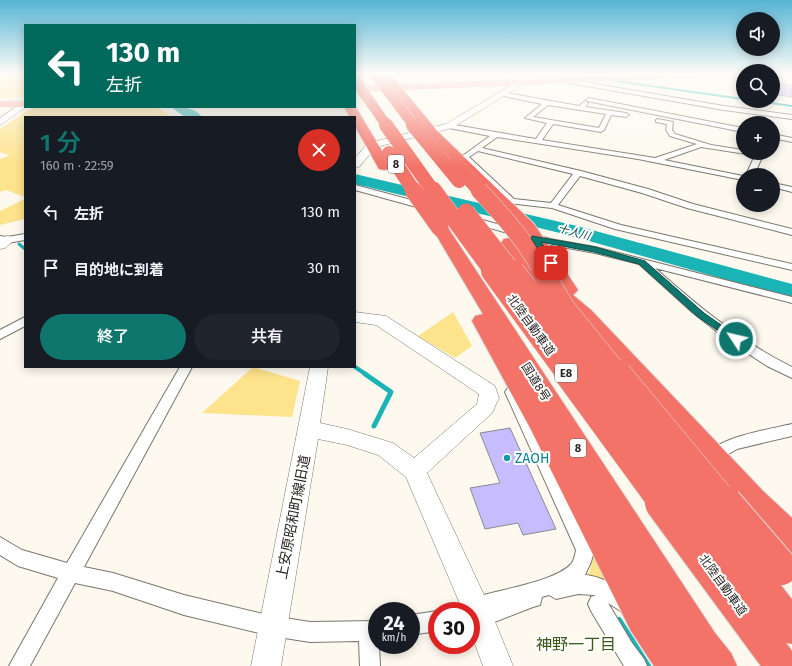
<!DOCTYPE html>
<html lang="ja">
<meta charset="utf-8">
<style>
body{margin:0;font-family:"Fira Sans","Noto Sans JP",sans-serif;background:#20242c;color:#f1f3f6;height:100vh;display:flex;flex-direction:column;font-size:15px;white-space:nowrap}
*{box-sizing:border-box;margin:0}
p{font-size:13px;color:#9ea1a6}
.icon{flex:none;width:22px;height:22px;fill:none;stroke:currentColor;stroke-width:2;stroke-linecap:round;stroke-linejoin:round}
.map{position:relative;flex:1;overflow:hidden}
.sheet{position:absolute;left:24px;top:116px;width:332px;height:252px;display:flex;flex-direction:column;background:#171b24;border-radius:0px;box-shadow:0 2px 10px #0003}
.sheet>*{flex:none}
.hud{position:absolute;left:24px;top:24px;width:332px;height:84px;border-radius:0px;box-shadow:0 2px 10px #0003;background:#00695c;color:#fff;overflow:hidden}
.controls{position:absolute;left:736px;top:12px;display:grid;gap:8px}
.controls a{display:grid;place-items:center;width:44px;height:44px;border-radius:50%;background:#171b24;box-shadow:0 2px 10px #0003;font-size:20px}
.speed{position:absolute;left:368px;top:602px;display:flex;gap:8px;font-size:20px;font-weight:700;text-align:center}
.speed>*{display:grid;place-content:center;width:52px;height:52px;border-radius:50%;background:#171b24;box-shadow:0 2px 10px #0003;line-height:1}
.speed small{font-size:10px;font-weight:400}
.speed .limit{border:6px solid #d22;background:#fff;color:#111}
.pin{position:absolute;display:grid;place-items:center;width:34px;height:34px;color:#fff;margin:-17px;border-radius:8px;box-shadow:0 2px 6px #0006}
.me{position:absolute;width:44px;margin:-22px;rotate:305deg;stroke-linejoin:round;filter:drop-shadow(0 0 3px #0008)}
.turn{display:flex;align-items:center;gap:14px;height:84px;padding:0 16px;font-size:18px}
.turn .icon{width:52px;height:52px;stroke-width:2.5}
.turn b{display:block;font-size:28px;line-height:34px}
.round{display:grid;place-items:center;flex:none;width:42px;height:42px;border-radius:21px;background:#20242c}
.summary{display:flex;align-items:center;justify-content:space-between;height:68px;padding:0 16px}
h1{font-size:24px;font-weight:600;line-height:30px;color:#0f766e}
.button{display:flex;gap:8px;margin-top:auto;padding:8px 16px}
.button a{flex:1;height:46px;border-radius:24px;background:#0f766e;color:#fff;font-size:16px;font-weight:600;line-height:46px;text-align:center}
.button a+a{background:#20242c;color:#f1f3f6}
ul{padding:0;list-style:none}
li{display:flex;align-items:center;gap:12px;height:56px;padding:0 16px}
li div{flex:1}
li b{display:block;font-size:15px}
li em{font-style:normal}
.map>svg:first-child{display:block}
.green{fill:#fde38b}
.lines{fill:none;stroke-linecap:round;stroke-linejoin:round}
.stream-far4{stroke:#1ab4b6;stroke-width:2}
.stream-far3{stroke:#1ab4b6;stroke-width:3}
.stream-far2{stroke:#1ab4b6;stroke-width:4}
.stream-far1{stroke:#1ab4b6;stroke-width:5}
.stream{stroke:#1ab4b6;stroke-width:6}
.river{fill:#1ab4b6;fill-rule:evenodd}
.building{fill:#c7bcfe;stroke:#8b8a93}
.street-casing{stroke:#7a776e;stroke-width:2}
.secondary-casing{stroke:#7a776e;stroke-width:1}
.primary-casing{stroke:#d8d8d7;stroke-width:1}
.highway-casing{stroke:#d8d8d7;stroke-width:2}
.street{fill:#fff;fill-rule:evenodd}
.secondary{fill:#fff;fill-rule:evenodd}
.primary{fill:#f8aba4;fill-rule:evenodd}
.highway{fill:#f37368;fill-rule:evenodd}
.highway-bridge-far5-casing{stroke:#d8d8d7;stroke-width:11;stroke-linecap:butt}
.highway-bridge-far4-casing{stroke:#d8d8d7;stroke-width:14;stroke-linecap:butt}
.highway-bridge-far3-casing{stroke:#d8d8d7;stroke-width:18;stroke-linecap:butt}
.highway-bridge-far2-casing{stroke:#d8d8d7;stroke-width:23;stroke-linecap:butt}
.highway-bridge-far1-casing{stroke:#d8d8d7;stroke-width:28;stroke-linecap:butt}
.highway-bridge-casing{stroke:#d8d8d7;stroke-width:36;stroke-linecap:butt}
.highway-bridge-far5{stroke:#f37368;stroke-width:10}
.highway-bridge-far4{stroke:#f37368;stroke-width:14}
.highway-bridge-far3{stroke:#f37368;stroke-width:17}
.highway-bridge-far2{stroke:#f37368;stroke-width:22}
.highway-bridge-far1{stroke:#f37368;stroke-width:27}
.highway-bridge{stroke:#f37368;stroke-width:34}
.route{fill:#0f766e;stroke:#0a4d48}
.culture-dot{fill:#0f9aa8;stroke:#fff;stroke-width:1.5}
.labels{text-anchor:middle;stroke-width:4;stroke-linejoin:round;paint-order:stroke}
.shield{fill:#fff;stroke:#686664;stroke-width:1}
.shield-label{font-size:11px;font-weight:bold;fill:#272522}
.far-water-label{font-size:11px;font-style:italic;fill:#084748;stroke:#fff}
.street-label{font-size:12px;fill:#272522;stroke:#fff}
.near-culture-label{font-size:14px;fill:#0d838f;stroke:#fff;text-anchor:start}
.near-street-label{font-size:14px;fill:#272522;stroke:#fff}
.near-neighbourhood-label{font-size:16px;fill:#3a5916;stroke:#fff}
</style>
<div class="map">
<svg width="792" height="666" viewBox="0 0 792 666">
<rect width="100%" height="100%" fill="#fdf9ef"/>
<!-- green -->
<path class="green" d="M 0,74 L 25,74 L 25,97 L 0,98 Z
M 38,107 L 156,107 L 173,117 L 25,117 L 25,197 L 6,190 L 0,192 L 0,159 L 10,155 L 0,152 L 0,129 L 28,110 Z
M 25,199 L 25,219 L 0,225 L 0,211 Z
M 453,312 L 472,346 L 455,358 L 418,336 Z
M 253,367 L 300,381 L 292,417 L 202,413 Z
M 593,553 L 627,599 L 586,576 L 590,571 Z"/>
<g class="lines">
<!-- stream-far4 -->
<path class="stream-far4" d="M 615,81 L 743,99
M 756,101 L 792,106"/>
<!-- stream-far3 -->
<path class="stream-far3" d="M 19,244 L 25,249"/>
<!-- stream-far2 -->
<path class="stream-far2" d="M 355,367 L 367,375"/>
<!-- stream-far1 -->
<path class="stream-far1" d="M 365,374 L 391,392 L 374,426"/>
<!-- stream -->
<path class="stream" d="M 619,620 L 648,666"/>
<!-- river -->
<path class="river" d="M 171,107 C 182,107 195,107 202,117 L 185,117 Z
M 355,174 L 577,226 L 792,284 L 792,298 L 564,234 L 355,184 Z"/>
</g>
<!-- building -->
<path class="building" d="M 773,83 L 792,86 L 792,97 L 773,94 Z
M 510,428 L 556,529 L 523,535 L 518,523 L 485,529 L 470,488 L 500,483 L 480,433 Z"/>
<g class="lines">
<defs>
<path id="street" d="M 566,79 L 724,106 L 792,115 L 792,119 L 724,110 L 564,82 L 564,80 Z
M 501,92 L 579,106 L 585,101 L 588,103 L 585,107 L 626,113 L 629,115 L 626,117 L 611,115 L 604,130 L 601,132 L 553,124 L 542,140 L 655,158 L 697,144 L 670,136 L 666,130 L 667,124 L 656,122 L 656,120 L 658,119 L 673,122 L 672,130 L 675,134 L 711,145 L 743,150 L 743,153 L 746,154 L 701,147 L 664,160 L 743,176 L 743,180 L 638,159 L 497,137 L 482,148 L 581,171 L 648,189 L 693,204 L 792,229 L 792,235 L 687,208 L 642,193 L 580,176 L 558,205 L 621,225 L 792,264 L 792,270 L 615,229 L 552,208 L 508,203 L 473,171 L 461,157 L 490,136 L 449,128 L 446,126 L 449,124 L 536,139 L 547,123 L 525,118 L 542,104 L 499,95 L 498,94 ZM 548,105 L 606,114 L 599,128 L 533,117 ZM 478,151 L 573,174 L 551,203 L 514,199 L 469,157 Z
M 589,98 L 743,128 L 743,132 L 587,101 L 586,100 Z
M 773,134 L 792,138 L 792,142 L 773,138 Z
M 756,153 L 764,153 L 754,175 L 746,175 Z
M 773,183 L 792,187 L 792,192 L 773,187 Z
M 355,185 L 430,205 L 431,207 L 427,210 L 355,190 Z
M 472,217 L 550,239 L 595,247 L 792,297 L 792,303 L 655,268 C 698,306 741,342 792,367 L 792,378 L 767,366 L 729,341 L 692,312 L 639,264 L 595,253 L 546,244 L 469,222 L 467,220 Z
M 25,234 L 25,240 L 7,243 L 0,242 L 0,236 L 7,237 Z
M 25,317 L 25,326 L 0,339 L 0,330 Z
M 180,367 L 192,367 L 84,567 L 113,573 L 184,595 L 272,616 L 310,622 L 377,621 L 377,645 L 379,645 L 380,666 L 360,666 L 359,641 L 310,642 L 272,636 L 184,615 L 113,591 L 75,583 L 30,666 L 9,666 L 58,578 L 18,566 L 0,555 L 0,537 L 22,550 L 67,563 Z
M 512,387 L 517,389 L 519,392 L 594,550 L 591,562 L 585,575 C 601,576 630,590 637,605 L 634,612 L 627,615 L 608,603 L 632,643 L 644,659 L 647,666 L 624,666 L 591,611 L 588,604 L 591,597 L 596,595 L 594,595 L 578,594 L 556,599 L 549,595 L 542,597 L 540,605 L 533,607 L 479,628 L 472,625 L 471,611 L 467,611 L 465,607 L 468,600 C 493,590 554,583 571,564 C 574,561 575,555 576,550 L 505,392 L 507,389 Z
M 792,424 L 792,436 L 737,449 L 713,463 L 708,461 L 705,457 C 716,437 771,429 792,424 Z
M 437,611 L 437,631 L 411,635 L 411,615 Z"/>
<path id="secondary" d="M 530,74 L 539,74 L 452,128 L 376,147 L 359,167 L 355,168 L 355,158 L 368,143 L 446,124 Z
M 786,74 L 792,74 L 792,77 Z
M 25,101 L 25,107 L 26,107 L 0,125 L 0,118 Z
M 7,236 L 12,237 L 14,240 L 5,248 L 0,249 L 0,239 Z
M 355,312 L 386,316 L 495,386 L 499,398 L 492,413 L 427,473 L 485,597 L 513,666 L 483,666 L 471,633 L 471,611 L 463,611 L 406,477 L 378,455 L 347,445 L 318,439 L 281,666 L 251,666 L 310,367 L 328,367 L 320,423 L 347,429 L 393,443 L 414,458 L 477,404 L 479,394 L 376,325 L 355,322 Z"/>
<path id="primary" d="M 661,74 L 725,74 L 721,76 L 355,92 L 355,86 Z
M 0,101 L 25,101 L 25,107 L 0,107 Z"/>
<path id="highway" d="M 380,74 L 390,74 L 438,132 L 534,224 L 578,290 L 573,295 L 591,310 L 763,491 L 792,518 L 792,554 L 781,549 L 741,509 L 577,320 L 526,273 L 504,247 L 501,243 L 504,239 L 510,238 L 516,239 L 546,270 L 521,231 L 430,138 Z
M 355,106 L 391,166 L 389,169 L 384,170 L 379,169 L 355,126 L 355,117 L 350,117 L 344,107 Z
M 440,223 L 446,224 L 448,228 L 715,633 L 731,653 L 737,666 L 654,666 L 631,631 L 530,428 L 472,321 L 475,316 L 483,314 L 432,228 L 434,224 Z"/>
</defs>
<!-- street casing -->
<use href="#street" class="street-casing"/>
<!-- secondary casing -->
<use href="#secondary" class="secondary-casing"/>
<!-- primary casing -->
<use href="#primary" class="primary-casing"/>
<!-- highway casing -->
<use href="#highway" class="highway-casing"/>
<!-- street -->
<use href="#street" class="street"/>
<!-- secondary -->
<use href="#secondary" class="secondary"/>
<!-- primary -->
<use href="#primary" class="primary"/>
<!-- highway -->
<use href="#highway" class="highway"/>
<defs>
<path id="highway-bridge-far5" d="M 375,74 L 414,126
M 355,77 L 364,93 L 387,126"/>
<path id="highway-bridge-far4" d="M 386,125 L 433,191
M 413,125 L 459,181
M 389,153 L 414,191
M 455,164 L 480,191"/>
<path id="highway-bridge-far3" d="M 413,190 L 440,228
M 433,190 L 493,272
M 479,190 C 503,216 526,241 542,272
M 466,212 L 513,272"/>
<path id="highway-bridge-far2" d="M 492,271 L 568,375
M 513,271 L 594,375
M 542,271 L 563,307 L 618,375"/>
<path id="highway-bridge-far1" d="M 568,374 L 663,504
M 593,374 L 695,504
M 618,374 L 726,504"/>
<path id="highway-bridge" d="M 662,503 L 782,666
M 695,503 L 792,627
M 725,503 L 781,568"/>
</defs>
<!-- highway-bridge-far5 casing -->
<use href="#highway-bridge-far5" class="highway-bridge-far5-casing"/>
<!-- highway-bridge-far4 casing -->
<use href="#highway-bridge-far4" class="highway-bridge-far4-casing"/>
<!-- highway-bridge-far3 casing -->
<use href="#highway-bridge-far3" class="highway-bridge-far3-casing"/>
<!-- highway-bridge-far2 casing -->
<use href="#highway-bridge-far2" class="highway-bridge-far2-casing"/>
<!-- highway-bridge-far1 casing -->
<use href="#highway-bridge-far1" class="highway-bridge-far1-casing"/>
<!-- highway-bridge casing -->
<use href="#highway-bridge" class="highway-bridge-casing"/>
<!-- highway-bridge-far5 -->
<use href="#highway-bridge-far5" class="highway-bridge-far5"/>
<!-- highway-bridge-far4 -->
<use href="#highway-bridge-far4" class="highway-bridge-far4"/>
<!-- highway-bridge-far3 -->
<use href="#highway-bridge-far3" class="highway-bridge-far3"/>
<!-- highway-bridge-far2 -->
<use href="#highway-bridge-far2" class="highway-bridge-far2"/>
<!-- highway-bridge-far1 -->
<use href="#highway-bridge-far1" class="highway-bridge-far1"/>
<!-- highway-bridge -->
<use href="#highway-bridge" class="highway-bridge"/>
</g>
<!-- sky -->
<linearGradient id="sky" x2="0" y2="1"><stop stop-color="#55b4d4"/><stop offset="0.44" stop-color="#fefcf8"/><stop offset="1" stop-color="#fefcf8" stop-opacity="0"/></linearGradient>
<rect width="792" height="167" fill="url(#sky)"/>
<!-- route -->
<path class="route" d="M 532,236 L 595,247 L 645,261 L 704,313 L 741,339 L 736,342 L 733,341 L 698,317 L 639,264 L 594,252 L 541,242 L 555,263 L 554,265 L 548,265 L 531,238 Z"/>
<!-- markers -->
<circle class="culture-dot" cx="507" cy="458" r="4"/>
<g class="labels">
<!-- shield labels -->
<g class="shield">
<rect x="388" y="155" width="16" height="18" rx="3"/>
<rect x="555" y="364" width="22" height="18" rx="3"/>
<rect x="570" y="439" width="16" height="18" rx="3"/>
</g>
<g class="shield-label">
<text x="396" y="168">8</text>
<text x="566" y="377">E8</text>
<text x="578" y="452">8</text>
</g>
<!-- far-water labels -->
<g class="far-water-label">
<text transform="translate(574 232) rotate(15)" y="4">十人川</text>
</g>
<!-- street labels -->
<g class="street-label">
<text transform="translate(531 325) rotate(54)" y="4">北陸自動車道</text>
<text transform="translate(536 382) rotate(58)" y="4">国道8号</text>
<text transform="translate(723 585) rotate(54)" y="4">北陸自動車道</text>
</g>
<!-- near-culture labels -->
<g class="near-culture-label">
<text x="515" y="463">ZAOH</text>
</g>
<!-- near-street labels -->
<g class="near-street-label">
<text transform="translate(293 517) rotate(-79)" y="5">上安原昭和町線旧道</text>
</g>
<!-- near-neighbourhood labels -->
<g class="near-neighbourhood-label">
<text x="576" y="650">神野一丁目</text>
</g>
</g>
</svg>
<div class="controls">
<a><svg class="icon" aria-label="sound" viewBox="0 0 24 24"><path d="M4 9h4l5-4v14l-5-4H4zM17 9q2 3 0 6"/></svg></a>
<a><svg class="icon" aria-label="search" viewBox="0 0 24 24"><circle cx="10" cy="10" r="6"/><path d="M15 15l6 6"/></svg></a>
<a>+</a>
<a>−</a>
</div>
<div class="speed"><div>24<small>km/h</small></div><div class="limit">30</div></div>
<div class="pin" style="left:551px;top:263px;background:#d93025"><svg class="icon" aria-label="arrive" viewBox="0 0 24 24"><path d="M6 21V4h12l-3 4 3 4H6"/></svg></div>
<svg class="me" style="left:736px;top:339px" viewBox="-20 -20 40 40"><circle r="17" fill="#0f766e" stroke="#fff" stroke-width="3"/><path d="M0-11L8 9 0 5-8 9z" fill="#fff"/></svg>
<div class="hud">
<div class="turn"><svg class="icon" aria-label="left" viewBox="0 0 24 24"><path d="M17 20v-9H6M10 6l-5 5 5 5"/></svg><div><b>130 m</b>左折</div></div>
</div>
<section class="sheet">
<div class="summary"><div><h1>1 分</h1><p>160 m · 22:59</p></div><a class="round" style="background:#d93025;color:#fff"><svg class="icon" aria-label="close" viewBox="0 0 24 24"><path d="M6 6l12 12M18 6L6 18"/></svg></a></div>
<ul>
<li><svg class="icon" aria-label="left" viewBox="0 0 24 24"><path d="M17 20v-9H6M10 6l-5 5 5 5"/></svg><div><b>左折</b></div><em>130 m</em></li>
<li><svg class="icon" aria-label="arrive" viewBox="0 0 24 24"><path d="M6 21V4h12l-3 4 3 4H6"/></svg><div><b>目的地に到着</b></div><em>30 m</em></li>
</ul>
<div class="button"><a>終了</a><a>共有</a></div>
</section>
</div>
